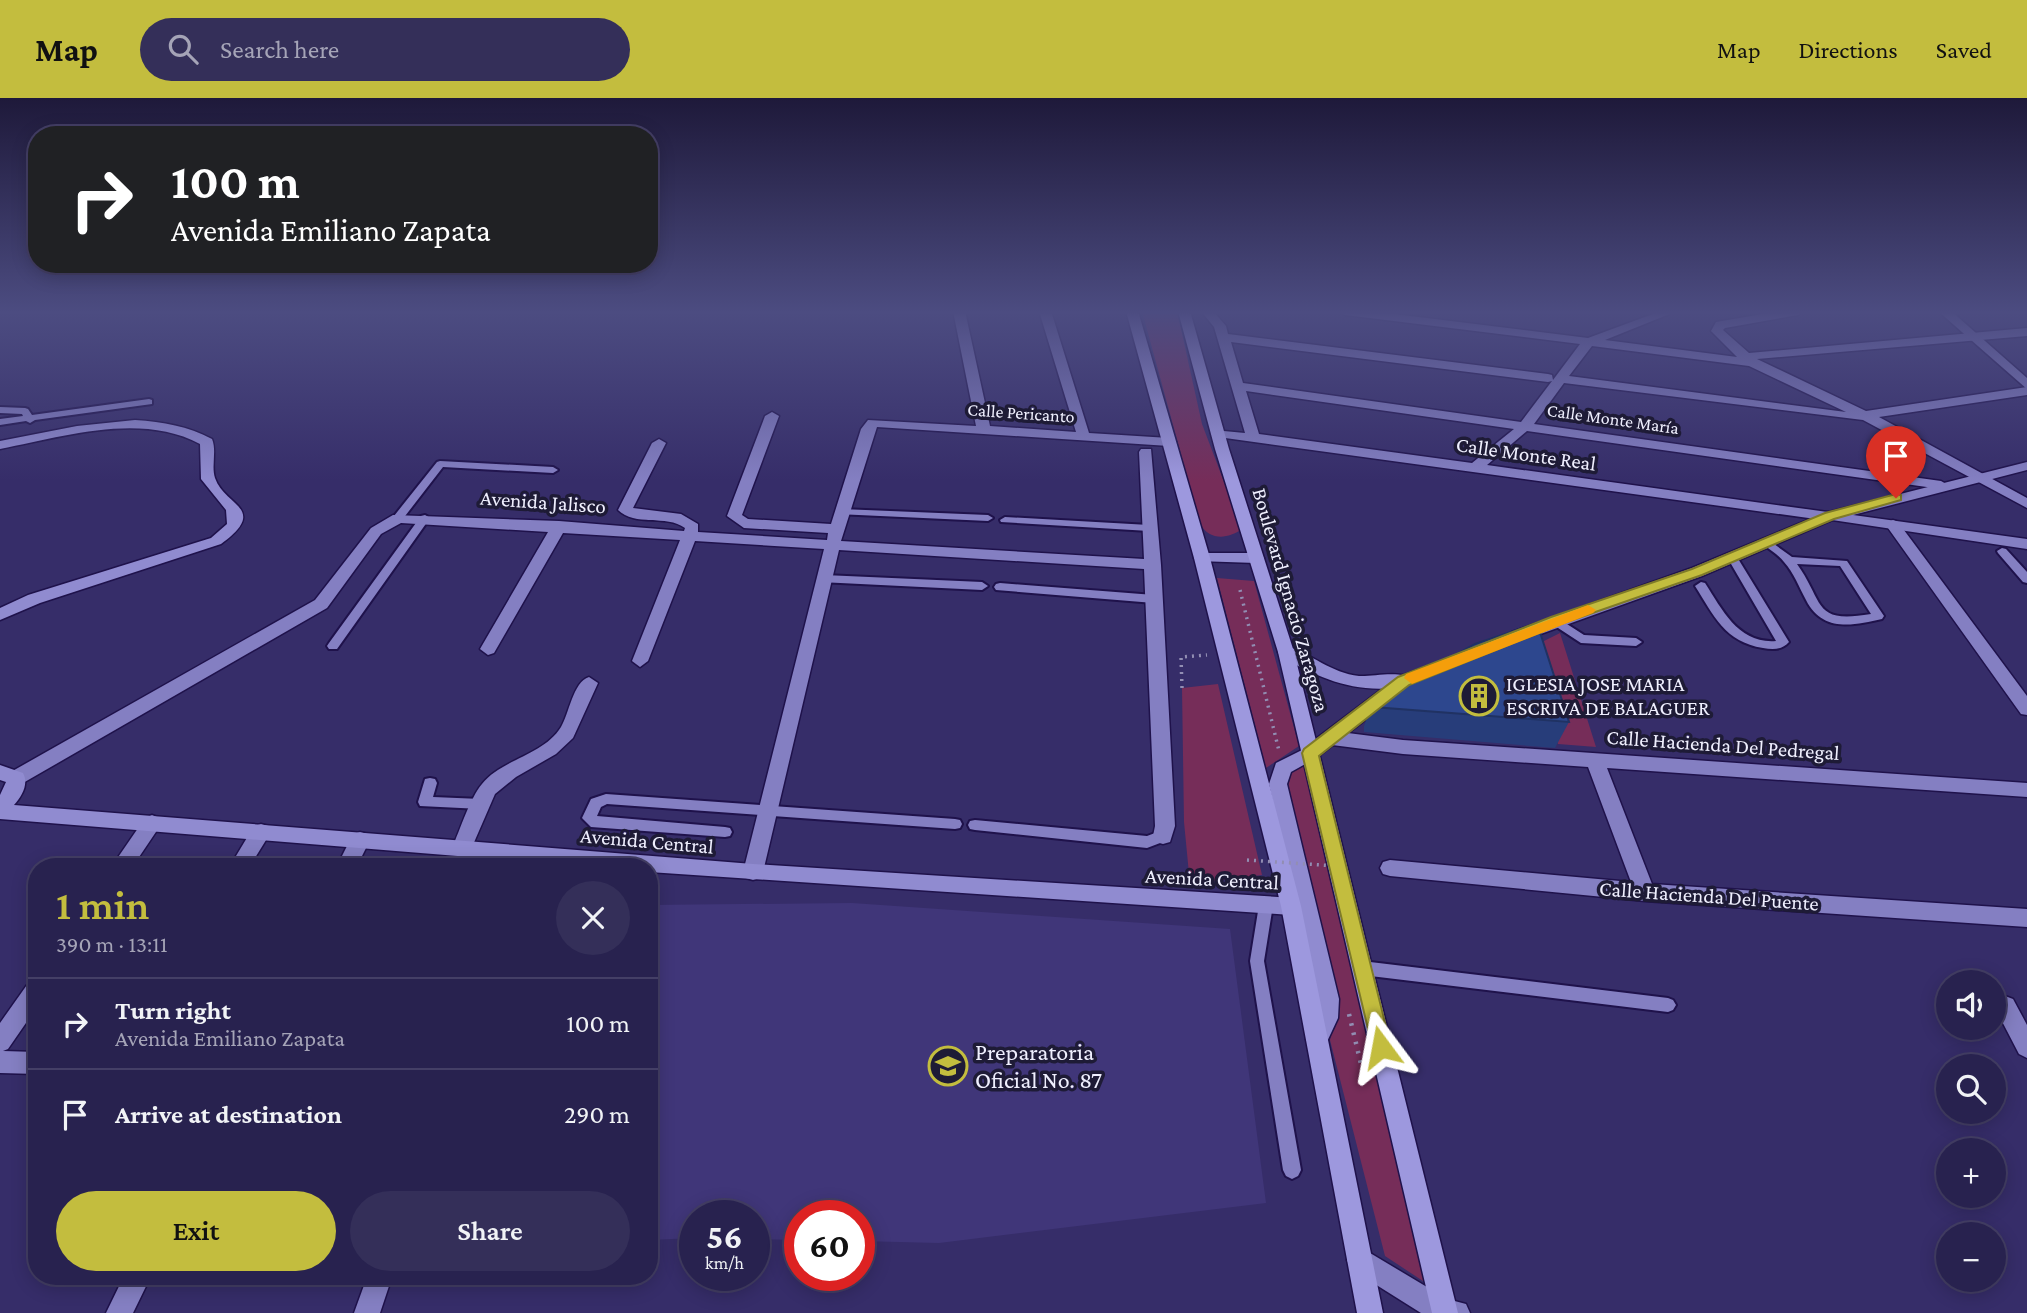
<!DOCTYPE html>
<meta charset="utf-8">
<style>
body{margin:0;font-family:"Crimson Pro",serif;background:#342f59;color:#f1f3f6;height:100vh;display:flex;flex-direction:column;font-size:26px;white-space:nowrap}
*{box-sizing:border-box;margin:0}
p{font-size:23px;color:#a5a4b7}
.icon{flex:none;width:38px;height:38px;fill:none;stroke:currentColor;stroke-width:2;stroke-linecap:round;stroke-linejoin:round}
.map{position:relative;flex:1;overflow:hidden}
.side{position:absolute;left:28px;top:760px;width:630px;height:427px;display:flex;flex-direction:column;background:#28224f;border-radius:28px;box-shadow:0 4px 18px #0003,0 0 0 2px #443f66}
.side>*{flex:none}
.banner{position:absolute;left:28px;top:28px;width:630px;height:147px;border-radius:28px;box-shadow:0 4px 18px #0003,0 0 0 2px #443f66;background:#202124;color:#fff;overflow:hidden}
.controls{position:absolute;left:1936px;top:872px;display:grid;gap:14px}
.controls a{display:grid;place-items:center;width:70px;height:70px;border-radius:50%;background:#28224f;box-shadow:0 4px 18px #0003,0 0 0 2px #443f66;font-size:35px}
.speed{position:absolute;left:679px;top:1102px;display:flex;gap:14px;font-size:35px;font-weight:700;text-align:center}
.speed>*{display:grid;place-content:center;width:91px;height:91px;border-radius:50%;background:#28224f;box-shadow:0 4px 18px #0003,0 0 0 2px #443f66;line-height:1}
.speed small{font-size:18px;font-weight:400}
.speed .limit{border:10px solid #d22;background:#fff;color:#111}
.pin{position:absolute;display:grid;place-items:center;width:60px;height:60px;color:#fff;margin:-72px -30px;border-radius:50% 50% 50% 0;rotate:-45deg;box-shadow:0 0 7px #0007}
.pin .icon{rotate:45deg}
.me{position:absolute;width:77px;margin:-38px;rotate:347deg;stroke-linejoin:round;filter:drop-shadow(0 0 5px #0008)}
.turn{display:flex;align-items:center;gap:24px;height:147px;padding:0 28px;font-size:32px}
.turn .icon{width:91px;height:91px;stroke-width:2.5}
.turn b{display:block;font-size:49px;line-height:60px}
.round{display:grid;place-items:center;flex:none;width:74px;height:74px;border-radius:37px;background:#342f59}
.summary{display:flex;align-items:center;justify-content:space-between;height:119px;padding:0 28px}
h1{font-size:42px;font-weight:600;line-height:52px;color:#c3bd3e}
.button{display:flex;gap:14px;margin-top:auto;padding:14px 28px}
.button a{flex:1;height:80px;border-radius:42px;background:#c3bd3e;color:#111;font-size:28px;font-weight:600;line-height:80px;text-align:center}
.button a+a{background:#342f59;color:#f1f3f6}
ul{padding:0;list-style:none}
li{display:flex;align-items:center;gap:21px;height:91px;padding:0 28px;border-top:2px solid #443f66}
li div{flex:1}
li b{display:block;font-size:26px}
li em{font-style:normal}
header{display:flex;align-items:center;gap:42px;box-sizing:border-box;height:98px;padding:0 35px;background:#c3bd3e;color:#111}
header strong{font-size:33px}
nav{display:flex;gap:38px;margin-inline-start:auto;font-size:24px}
.search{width:490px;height:63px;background:#342f59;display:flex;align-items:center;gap:18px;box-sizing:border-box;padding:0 24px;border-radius:38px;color:#a5a4b7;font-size:26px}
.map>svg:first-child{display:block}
.built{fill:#403679}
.green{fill:#762d59}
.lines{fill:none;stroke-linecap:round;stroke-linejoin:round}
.service-casing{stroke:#1f124b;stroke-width:4}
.minor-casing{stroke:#1f124b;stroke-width:3}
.tertiary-casing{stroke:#1f124b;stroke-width:3}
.secondary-casing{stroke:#1f124b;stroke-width:3}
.primary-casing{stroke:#1f124b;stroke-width:3}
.path-far1{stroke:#928eb3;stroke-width:3.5;stroke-dasharray:2 5;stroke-linecap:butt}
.path{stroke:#928eb3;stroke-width:4.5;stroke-dasharray:2.5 7;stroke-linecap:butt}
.service{fill:#847fc2;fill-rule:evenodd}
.minor{fill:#847fc2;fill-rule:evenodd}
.tertiary{fill:#847fc2;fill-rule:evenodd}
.secondary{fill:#908bd0;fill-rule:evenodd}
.primary{fill:#9d98de;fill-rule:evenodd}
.path-bridge{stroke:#928eb3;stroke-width:3.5;stroke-dasharray:2 5;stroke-linecap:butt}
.wall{fill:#273d7a}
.building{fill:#2d478e;stroke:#203263;stroke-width:2}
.route{fill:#c3bd3e;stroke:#7f7b28;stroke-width:2}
.slow{fill:#f59e0b}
.labels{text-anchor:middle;stroke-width:7;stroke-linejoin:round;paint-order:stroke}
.far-street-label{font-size:18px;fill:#efeffe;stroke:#1e1b36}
.street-label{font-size:21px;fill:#efeffe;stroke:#1e1b36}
.poi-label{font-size:21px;fill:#efeffe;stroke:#1e1b36;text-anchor:start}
.near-poi-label{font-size:24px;fill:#efeffe;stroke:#1e1b36;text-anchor:start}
</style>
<header>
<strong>Map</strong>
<div class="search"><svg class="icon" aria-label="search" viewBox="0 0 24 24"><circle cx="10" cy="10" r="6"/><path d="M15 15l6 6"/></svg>Search here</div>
<nav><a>Map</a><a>Directions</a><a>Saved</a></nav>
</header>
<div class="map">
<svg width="2027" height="1215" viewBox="0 0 2027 1215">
<rect width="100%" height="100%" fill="#362d69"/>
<!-- built -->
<path class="built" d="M 852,805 L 1230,831 L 1266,1105 L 939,1145 L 859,1143 L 859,1118 L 800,1118 L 800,1142 L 754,1141 L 754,1118 L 695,1118 L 695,1140 L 649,1142 L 649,807 Z"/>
<!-- green -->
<path class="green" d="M 1142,213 L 1177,213 L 1202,326 L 1242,431 C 1228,441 1210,443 1200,426 Z
M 1217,480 L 1254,483 L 1299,648 L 1266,670 Z
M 1560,535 L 1596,649 L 1558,646 L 1528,551 Z
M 1218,586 L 1262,777 L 1190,786 L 1184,724 L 1182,590 Z
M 1309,666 L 1429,1187 L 1385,1158 L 1330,942 L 1334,919 L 1287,692 L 1292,673 Z"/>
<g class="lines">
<defs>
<path id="service" d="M 149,301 L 152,302 L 152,306 L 35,322 L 30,325 L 26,323 L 0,327 L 0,321 L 23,318 L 22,316 L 0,315 L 0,309 L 25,310 L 28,311 L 32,317 Z
M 440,363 L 553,369 L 558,372 L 553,375 L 443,369 L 402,422 L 394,422 L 394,418 L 437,364 Z
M 841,411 L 988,417 L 993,420 L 988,423 L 837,416 L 837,412 Z
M 425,417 L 430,420 L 337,551 L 329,551 L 327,548 L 329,545 L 421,418 Z
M 1005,419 L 1149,427 L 1154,430 L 1149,433 L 1001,424 L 1000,422 Z
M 1767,441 L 1792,459 L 1847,463 L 1884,518 L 1882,521 C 1852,528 1822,534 1806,502 C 1799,489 1794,475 1784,464 C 1779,457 1770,452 1763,446 L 1762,444 ZM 1797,466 L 1840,468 L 1871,516 C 1812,526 1825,505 1797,466 Z
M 2002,450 L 2006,451 L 2027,474 L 2027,485 L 2023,484 L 1998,455 L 1997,453 Z
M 1732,456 L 1737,459 L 1789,544 C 1782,552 1773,552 1763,550 C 1725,544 1714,518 1695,488 L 1701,484 L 1705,485 C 1723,513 1739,546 1776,543 L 1727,459 Z
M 824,477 L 982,484 L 988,488 L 982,492 L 820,484 L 819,481 Z
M 1000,485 L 1154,497 L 1160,501 L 1154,505 L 996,492 L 994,489 L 996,486 Z
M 1556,519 L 1584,537 L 1636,540 L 1642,544 L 1636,548 L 1581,545 L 1552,526 L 1550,523 Z
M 430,680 L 435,681 L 437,685 L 433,699 L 481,701 L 486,702 L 488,706 L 486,710 L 481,711 L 420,708 L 418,704 L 425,681 Z
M 606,696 L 955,721 L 960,722 L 962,726 L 960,730 L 955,731 L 607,706 L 601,709 L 597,718 L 725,729 L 730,730 L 732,734 L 730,738 L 725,739 L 591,729 L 582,720 L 591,701 Z
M 975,722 L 1147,738 L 1163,732 L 1168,734 L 1170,738 L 1168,742 L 1147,750 L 975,732 L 970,731 L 968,727 L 970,723 Z
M 1266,801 L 1271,803 L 1273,807 L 1264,863 L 1301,1072 L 1298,1078 L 1292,1081 L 1286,1078 L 1283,1072 L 1250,863 L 1259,807 L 1261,803 Z
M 1362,863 L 1668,900 L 1673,902 L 1676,907 L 1673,912 L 1668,914 L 1362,877 L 1357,875 L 1355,870 L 1357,865 Z"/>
<path id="minor" d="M 953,213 L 965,213 L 990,328 L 1076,334 L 1039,213 L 1051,213 L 1089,335 L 1169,340 L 1176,344 L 1169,348 L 877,329 L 841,443 L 1144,461 L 1139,354 L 1141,351 L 1151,351 L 1161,467 L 1175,728 L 1170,744 L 1163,746 L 1156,744 L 1153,738 L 1155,728 L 1144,471 L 839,452 L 763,774 L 760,780 L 753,782 L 746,780 L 743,774 L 824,451 L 695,443 L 648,563 L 640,569 L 632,563 L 680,442 L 563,435 L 494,555 L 488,557 L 480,551 L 548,434 L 401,425 L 381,436 L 327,510 L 23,685 L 9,685 L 7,680 L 9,675 L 315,502 L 371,430 L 393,417 L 559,423 L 684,433 L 685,430 C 666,416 635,429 618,412 L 652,345 L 659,341 L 666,345 L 633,410 L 681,416 L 698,426 L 698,434 L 827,442 L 828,435 L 744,430 L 727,418 L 765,318 L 772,314 L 779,318 L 742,417 L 748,421 L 831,426 L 861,331 L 868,322 L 976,328 Z
M 1201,213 L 1213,213 L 1226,228 L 1228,236 L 1548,276 L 1552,277 L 1553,282 L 1580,246 L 1345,217 L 1339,213 L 1370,213 L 1588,240 L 1661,213 L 1677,213 L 1605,242 L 1737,259 L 1711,233 L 1716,224 L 1780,213 L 1804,213 L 1798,217 L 1725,230 L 1723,232 L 1749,255 L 2027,230 L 2027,238 L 1757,261 L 1866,313 L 2027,289 L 2027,297 L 1879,319 L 2027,400 L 2027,410 L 1863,322 L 1564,285 L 1534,326 L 1941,383 L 1948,387 L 1941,391 L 1527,333 L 1487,367 L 1835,415 L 1837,418 L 1830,423 L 1218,339 L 1211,335 L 1213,332 L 1245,335 L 1214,229 ZM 1231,244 L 1548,284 L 1552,283 L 1521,324 L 1243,285 ZM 1592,248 L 1749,268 L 1846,314 L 1569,278 ZM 1246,293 L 1514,331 L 1472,365 L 1259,336 Z
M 1893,422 L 1898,424 L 2027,598 L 2027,617 L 2021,616 L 1888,430 L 1888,424 Z
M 589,579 L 598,585 L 573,640 L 556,656 L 516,679 L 495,696 L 469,756 L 462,758 L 455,756 L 452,750 C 460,732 470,700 482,686 C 502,661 544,657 561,629 C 569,616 573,584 589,579 Z
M 1332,633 L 1403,642 L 2027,685 L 2027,699 L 1607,670 L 1652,786 L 2027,811 L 2027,829 L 1645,803 L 1390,778 L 1383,776 L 1380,770 L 1383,764 L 1390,762 L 1631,784 L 1588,669 L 1403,656 L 1332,647 L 1326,645 L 1323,640 L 1326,635 Z
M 152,717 L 159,720 L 162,725 L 133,768 L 112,768 L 145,720 Z
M 261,726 L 268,728 L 271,734 L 250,768 L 230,768 L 254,728 Z
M 360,734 L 367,736 L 370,742 L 357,768 L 337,768 L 353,736 Z
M 37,881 L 37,909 L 8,951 L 3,953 L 37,954 L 37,976 L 0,975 L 0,925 L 29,884 Z
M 2005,898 L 2013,901 L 2027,927 L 2027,960 L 2019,956 L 1994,908 L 1997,901 Z
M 1360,1149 L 1447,1201 L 1466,1206 L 1470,1215 L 1421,1215 L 1351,1171 L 1347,1162 L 1351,1153 Z
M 124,1178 L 151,1178 L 133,1215 L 106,1215 Z
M 367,1179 L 385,1179 L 389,1188 L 380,1215 L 354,1215 Z"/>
<path id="tertiary" d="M 1938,213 L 1951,213 L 2027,280 L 2027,291 Z
M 2027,364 L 2027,372 L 1853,417 L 2027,441 L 2027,451 L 1832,422 L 1702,478 L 1524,542 L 1512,542 L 1510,538 L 1512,534 L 1692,470 L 1825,415 Z
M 1437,565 L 1445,571 L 1443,575 L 1410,587 L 1316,660 L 1304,660 L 1301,655 L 1304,650 L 1398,579 Z"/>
<path id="secondary" d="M 135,322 C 164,324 187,328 212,341 C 217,353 211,368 215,380 C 224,408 270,410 221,446 L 40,505 L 0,522 L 0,510 L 28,497 L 211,440 L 227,426 L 226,412 L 201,381 L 200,346 C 140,314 63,339 0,351 L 0,343 L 77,328 Z
M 1202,455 L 1256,455 L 1264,460 L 1256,465 L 1197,463 L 1194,460 Z
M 1286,548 C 1312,556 1331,575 1359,578 C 1373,579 1404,571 1413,583 C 1408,590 1402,589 1393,590 C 1350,594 1317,579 1280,558 L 1278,554 Z
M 1310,648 L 1316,650 L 1319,655 L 1316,660 L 1291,674 L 1287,686 L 1339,901 L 1338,920 L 1325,948 L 1317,951 L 1309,948 L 1306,941 L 1316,919 L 1317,901 L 1298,814 L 1291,817 L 649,774 L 649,768 L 581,768 L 0,721 L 0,697 L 6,684 L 0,682 L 0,667 L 23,675 C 29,686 22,698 14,707 L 753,766 L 1294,800 L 1269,686 L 1276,665 Z"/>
<path id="primary" d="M 1126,213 L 1138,213 L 1210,460 L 1301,808 L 1383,1215 L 1357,1215 L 1281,808 L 1194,460 Z
M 1178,213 L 1190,213 L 1229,351 L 1294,554 L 1458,1215 L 1432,1215 L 1278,554 L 1215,351 Z"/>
</defs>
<!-- service casing -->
<use href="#service" class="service-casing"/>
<!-- minor casing -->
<use href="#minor" class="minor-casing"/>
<!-- tertiary casing -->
<use href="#tertiary" class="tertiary-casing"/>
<!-- secondary casing -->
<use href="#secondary" class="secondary-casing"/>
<!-- primary casing -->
<use href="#primary" class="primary-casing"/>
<!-- path-far1 -->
<path class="path-far1" d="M 1240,492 L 1279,653
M 1182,590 L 1181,559 L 1207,557"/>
<!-- path -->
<path class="path" d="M 1349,916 L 1366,987"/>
<!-- service -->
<use href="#service" class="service"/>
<!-- minor -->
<use href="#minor" class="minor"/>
<!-- tertiary -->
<use href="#tertiary" class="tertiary"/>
<!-- secondary -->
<use href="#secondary" class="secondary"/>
<!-- primary -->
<use href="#primary" class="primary"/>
<!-- path-bridge -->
<path class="path-bridge" d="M 1247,762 L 1351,769"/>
</g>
<!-- wall -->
<path class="wall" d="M 1373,603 L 1569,624 L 1555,650 L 1364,634 L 1364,628 Z"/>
<!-- building -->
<path class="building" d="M 1537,525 L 1569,624 L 1373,609 L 1373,603 L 1475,546 Z"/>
<!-- sky -->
<linearGradient id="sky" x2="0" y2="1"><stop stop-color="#1e193a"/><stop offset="0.56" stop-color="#4c4c81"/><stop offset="1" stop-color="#4c4c81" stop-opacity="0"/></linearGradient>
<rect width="2027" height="383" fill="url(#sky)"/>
<!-- route -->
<path class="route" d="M 1896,396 L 1901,397 L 1901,402 L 1834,421 L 1702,477 L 1561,526 L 1409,587 L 1319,658 L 1391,949 L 1388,956 L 1381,959 L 1374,956 L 1302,655 L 1304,651 L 1398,579 L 1551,519 L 1692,471 L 1825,415 Z"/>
<!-- slow -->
<path class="slow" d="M 1588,507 L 1596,512 L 1593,515 L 1417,584 L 1412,586 L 1404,580 L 1406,576 Z"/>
<!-- icons -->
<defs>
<symbol id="building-ring" viewBox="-11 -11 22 22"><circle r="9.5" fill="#1e1b36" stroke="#c3bd3e" stroke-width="1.5"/><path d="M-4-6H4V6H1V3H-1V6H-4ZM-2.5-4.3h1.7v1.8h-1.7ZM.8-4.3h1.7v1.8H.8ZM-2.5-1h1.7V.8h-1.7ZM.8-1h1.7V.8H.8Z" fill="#c3bd3e"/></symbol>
<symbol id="university-ring" viewBox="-11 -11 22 22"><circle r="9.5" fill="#1e1b36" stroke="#c3bd3e" stroke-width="1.5"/><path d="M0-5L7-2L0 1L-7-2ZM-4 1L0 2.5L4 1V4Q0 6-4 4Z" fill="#c3bd3e"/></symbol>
</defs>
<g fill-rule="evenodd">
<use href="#building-ring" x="1457" y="576" width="44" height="44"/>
<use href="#university-ring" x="926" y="946" width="44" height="44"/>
</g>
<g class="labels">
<!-- far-street labels -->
<g class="far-street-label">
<text transform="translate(1021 315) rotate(4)" y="6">Calle Pericanto</text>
<text transform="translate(1613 321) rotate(8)" y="6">Calle Monte María</text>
</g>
<!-- street labels -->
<g class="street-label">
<text transform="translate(1526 356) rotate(8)" y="7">Calle Monte Real</text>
<text transform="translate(543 404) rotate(4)" y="7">Avenida Jalisco</text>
<text transform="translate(1291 502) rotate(74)" y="7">Boulevard Ignacio Zaragoza</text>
<text transform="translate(1723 647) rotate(4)" y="7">Calle Hacienda Del Pedregal</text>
<text transform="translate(647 743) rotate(5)" y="7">Avenida Central</text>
<text transform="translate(1212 781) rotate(3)" y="7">Avenida Central</text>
<text transform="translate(1709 798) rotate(4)" y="7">Calle Hacienda Del Puente</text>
</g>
<!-- poi labels -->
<g class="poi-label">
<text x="1506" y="593">IGLESIA JOSE MARIA<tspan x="1506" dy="24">ESCRIVA DE BALAGUER</tspan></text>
</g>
<!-- near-poi labels -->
<g class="near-poi-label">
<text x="975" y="962">Preparatoria<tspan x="975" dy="28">Oficial No. 87</tspan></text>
</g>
</g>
</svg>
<div class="controls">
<a><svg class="icon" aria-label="sound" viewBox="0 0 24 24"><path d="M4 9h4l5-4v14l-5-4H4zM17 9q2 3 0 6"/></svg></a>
<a><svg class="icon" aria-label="search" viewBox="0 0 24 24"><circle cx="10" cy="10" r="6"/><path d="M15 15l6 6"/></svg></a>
<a>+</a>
<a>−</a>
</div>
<div class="speed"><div>56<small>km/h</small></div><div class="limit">60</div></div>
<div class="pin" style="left:1896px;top:400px;background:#d93025"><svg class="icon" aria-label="arrive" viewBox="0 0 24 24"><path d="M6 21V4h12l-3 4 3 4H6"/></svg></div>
<svg class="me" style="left:1381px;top:949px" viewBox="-20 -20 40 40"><path d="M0-17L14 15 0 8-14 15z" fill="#c3bd3e" stroke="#fff" stroke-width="4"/></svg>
<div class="banner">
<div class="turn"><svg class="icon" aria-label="right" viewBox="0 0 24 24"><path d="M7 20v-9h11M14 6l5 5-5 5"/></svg><div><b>100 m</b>Avenida Emiliano Zapata</div></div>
</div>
<section class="side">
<div class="summary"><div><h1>1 min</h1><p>390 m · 13:11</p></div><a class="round"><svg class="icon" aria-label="close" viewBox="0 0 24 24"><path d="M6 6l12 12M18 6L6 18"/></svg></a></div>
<ul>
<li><svg class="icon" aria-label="right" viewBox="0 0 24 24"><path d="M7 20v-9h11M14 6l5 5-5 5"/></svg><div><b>Turn right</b><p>Avenida Emiliano Zapata</p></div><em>100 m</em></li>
<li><svg class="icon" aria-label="arrive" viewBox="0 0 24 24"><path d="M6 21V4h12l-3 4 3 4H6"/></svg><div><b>Arrive at destination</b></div><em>290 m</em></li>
</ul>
<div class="button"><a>Exit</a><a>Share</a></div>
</section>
</div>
